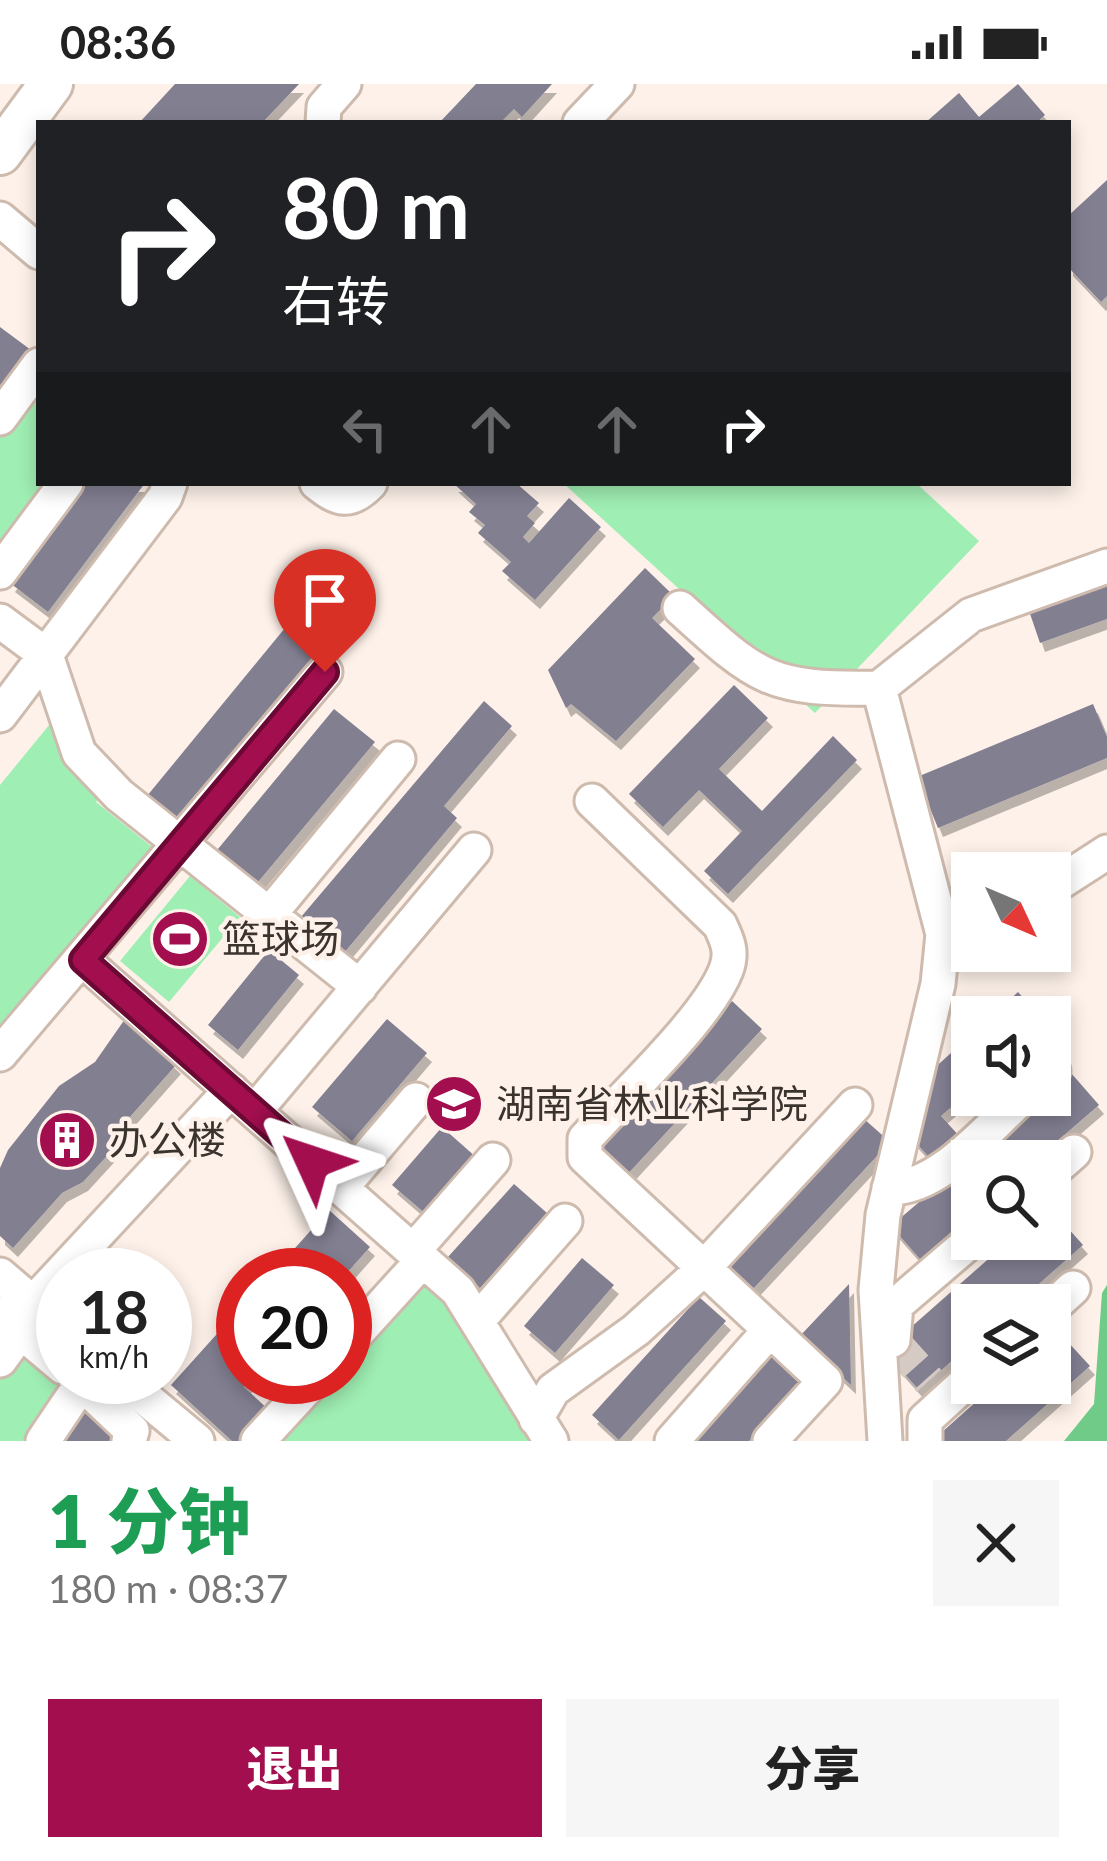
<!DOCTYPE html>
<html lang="zh">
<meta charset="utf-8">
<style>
body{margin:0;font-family:Lato,"Noto Sans SC",sans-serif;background:#f6f6f6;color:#222;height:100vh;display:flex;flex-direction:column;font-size:45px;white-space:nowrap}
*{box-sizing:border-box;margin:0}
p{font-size:39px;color:#767676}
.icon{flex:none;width:66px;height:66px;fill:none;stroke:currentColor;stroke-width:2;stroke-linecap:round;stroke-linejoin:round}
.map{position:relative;height:1357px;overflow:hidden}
.side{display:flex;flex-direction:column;background:#fff;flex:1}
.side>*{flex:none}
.banner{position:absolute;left:36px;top:36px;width:1035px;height:366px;border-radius:0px;box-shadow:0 6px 18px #0003;background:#202124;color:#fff;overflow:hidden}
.needle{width:78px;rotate:134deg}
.controls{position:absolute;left:951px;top:768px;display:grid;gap:24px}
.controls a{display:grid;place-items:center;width:120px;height:120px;border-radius:0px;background:#fff;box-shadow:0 6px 18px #0003;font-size:60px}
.speed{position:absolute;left:36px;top:1164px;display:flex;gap:24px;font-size:60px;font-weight:700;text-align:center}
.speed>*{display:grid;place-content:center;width:156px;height:156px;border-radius:50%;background:#fff;box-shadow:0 6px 18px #0003;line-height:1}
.speed small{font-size:30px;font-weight:400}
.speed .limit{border:18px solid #d22;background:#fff;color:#111}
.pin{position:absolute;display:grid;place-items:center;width:102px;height:102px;color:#fff;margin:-123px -51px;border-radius:50% 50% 50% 0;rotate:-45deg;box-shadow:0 0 12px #0007}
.pin .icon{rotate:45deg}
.me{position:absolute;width:132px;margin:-66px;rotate:312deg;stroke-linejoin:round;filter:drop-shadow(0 0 9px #0008)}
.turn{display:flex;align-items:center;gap:42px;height:252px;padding:0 48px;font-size:54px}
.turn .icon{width:156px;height:156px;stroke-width:2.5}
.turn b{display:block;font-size:84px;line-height:102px}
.lanes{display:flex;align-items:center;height:114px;padding:0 48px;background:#0003;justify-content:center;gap:60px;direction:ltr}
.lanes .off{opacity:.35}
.round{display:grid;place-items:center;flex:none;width:126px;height:126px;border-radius:0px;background:#f6f6f6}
.summary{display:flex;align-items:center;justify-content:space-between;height:204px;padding:0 48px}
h1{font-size:72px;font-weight:800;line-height:90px;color:#1e9e55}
.button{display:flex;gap:24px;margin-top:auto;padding:24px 48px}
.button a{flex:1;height:138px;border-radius:0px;background:#a30e4f;color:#fff;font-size:48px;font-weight:800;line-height:138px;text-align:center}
.button a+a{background:#f6f6f6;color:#222}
.status{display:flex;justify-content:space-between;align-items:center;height:84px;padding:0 60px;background:#fff;direction:ltr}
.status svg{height:33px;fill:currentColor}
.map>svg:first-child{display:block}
.green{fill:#9feeb3}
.forest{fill:#70cb89}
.building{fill:#827f91;filter:url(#shadow)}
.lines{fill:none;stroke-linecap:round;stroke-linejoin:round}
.minor-tunnel{stroke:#d6cbc4;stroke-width:33;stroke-dasharray:33 16;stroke-linecap:butt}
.minor-casing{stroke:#cebbae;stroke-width:39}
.major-casing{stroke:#cebbae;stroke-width:48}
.minor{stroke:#fff;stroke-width:33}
.major{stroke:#fff;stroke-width:42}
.route-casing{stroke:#6a0933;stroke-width:30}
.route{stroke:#a30e4f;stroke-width:21}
.labels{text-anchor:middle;stroke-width:9;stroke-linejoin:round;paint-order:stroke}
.poi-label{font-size:39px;fill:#3a332e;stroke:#fdf1e9;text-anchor:start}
</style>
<div class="status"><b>08:36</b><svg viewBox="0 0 49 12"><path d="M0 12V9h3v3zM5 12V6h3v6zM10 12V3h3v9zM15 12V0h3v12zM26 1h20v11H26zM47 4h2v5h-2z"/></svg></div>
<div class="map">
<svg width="1107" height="1357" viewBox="0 0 1107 1357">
<defs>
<filter id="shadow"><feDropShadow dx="5" dy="9" stdDeviation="0" flood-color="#0004"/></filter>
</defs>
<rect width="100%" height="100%" fill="#fdf1e9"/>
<!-- green -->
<path class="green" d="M 39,296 L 39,399 L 54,399 L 0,471 L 0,348 Z
M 563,399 L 916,399 L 979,457 L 815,629 Z
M 59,629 L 104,707 L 96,718 L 152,763 L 0,947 L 0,701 Z
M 190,792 L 240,833 L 169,918 L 120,877 Z
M 425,1187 L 458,1219 L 538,1357 L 269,1357 L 328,1293 L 345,1293 L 345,1274 Z
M 20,1264 L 66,1302 L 27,1357 L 0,1357 L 0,1291 Z"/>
<!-- forest -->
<path class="forest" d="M 1107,1201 L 1107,1357 L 1064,1357 L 1094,1320 L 1102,1209 Z"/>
<!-- building -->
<path class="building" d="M 175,0 L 299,0 L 262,39 L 139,39 Z
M 476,0 L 552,0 L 522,33 L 514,25 L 500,39 L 439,39 Z
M 1018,0 L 1045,31 L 1036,39 L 925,39 L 959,9 L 979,33 Z
M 1107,96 L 1107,212 L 1101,218 L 1068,183 L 1068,132 Z
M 0,243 L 35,269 L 0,316 Z
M 85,399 L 145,399 L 48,528 L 10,499 Z
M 453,399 L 516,399 L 539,419 L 527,432 L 535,439 L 523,453 L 529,459 L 569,414 L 601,443 L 535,516 L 502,487 L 511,478 L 478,449 L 485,441 L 469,428 L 476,420 Z
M 645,484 L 674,512 L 652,534 L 695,575 L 616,657 L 571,620 L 566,624 L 548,586 Z
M 1107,488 L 1107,535 L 1040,559 L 1026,518 Z
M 322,499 L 353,526 L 179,739 L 147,712 Z
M 734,601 L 768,634 L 719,685 L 762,727 L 833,652 L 857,676 L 728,810 L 704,787 L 742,747 L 699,706 L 663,743 L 629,710 Z
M 484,617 L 512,642 L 444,722 L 457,734 L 344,869 L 301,833 Z
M 1093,620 L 1107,653 L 1107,674 L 938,744 L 917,693 Z
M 334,625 L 375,658 L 253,804 L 213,771 Z
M 269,866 L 299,891 L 238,966 L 208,941 Z
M 1018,908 L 1040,933 L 991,933 Z
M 732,917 L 762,945 L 624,1094 L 594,1067 Z
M 125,935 L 176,981 L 129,1034 L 116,1062 L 83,1098 L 62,1109 L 13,1164 L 0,1152 L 0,1084 L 8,1066 L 59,1002 L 95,978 Z
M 387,935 L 427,969 L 352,1057 L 312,1023 Z
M 972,950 L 972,1005 L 941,1032 L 961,1054 L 934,1079 L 904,1045 L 920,997 Z
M 1071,989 L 1099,1021 L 1034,1077 L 972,1077 L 972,1130 L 920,1175 L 891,1142 Z
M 863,1034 L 890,1058 L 752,1206 L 726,1181 Z
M 442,1043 L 477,1074 L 427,1131 L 392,1101 Z
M 514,1100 L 547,1129 L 480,1204 L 447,1174 Z
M 1050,1124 L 1083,1161 L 1015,1221 L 972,1221 L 972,1259 L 919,1306 L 884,1267 L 1011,1155 L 1050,1155 Z
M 329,1126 L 370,1163 L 345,1191 L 271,1191 Z
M 582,1174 L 614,1201 L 555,1269 L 524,1242 Z
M 849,1200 L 851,1301 L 799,1253 Z
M 699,1213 L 726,1237 L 619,1356 L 592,1331 Z
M 243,1221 L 243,1293 L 253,1293 L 244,1303 L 269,1326 L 241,1357 L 232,1357 L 171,1301 Z
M 1056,1245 L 1090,1282 L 1006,1357 L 932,1357 L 997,1299 L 1050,1299 L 1050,1251 Z
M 773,1265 L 805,1293 L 749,1357 L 693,1357 Z
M 81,1323 L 125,1352 L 121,1357 L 58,1357 Z"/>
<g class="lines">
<!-- minor-tunnel -->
<path class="minor-tunnel" d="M 894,1258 L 929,1297"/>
<defs>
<path id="minor" d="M 323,39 L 324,23 L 344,0
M 580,39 L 617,0
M 0,135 L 39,168
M 0,334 L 39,281
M 317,399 C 338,416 350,420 370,399
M 0,488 L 66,399
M 680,524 C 759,596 770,606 879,604
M 0,537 L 46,571 L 79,669 L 119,711 L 360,903
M 0,631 L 165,413 L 170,399
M 592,717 L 720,841 C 727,856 733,868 726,886 C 707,935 622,1013 585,1055 L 585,1073 L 825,1297 L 770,1357
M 1050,805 L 1107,768
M 268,832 L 398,675
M 83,876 L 458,1207 L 551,1357
M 0,970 L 325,588
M 1050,989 L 1053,987
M 255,1027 L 474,766
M 1050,1089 L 1074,1068
M 341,1104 L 416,1016
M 889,1104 C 940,1105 988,1043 1025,1011
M 413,1167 L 493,1076
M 0,1191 L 63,1245
M 32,1220 L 231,1006
M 1050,1225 L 1073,1204
M 0,1230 L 63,1283
M 478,1236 L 565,1137
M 893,1256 L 896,1221 L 973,1155
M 345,1262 L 423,1176
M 0,1276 L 21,1247
M 75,1293 L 132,1347 L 129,1357
M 120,1293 L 197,1357
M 536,1335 L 553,1306 L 636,1246 L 701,1187 L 855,1021
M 43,1357 L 82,1299
M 258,1357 L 317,1293
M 672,1357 L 769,1247
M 885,1357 L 876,1206 L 883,1131 L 938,900 L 943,850 L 879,604 L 971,531 L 1107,482
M 925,1357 L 925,1336 L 972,1293"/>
<path id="major" d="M 0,69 L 51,0"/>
</defs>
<!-- minor casing -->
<use href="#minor" class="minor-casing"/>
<!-- major casing -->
<use href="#major" class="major-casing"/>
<!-- minor -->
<use href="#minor" class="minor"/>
<!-- major -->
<use href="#major" class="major"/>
</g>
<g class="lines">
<defs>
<path id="route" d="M 312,1078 L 83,876 L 325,588"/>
</defs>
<!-- route casing -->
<use href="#route" class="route-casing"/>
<!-- route -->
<use href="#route" class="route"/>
</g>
<!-- icons -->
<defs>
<symbol id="stadium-disc" viewBox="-11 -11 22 22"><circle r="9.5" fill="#a30e4f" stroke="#fdf1e9"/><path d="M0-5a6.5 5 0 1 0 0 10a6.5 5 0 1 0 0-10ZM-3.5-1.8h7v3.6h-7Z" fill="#fff"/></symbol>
<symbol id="university-disc" viewBox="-11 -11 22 22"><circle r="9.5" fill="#a30e4f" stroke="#fdf1e9"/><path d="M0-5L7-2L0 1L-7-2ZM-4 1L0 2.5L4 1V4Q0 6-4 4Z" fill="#fff"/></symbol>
<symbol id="building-disc" viewBox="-11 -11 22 22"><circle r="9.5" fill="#a30e4f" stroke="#fdf1e9"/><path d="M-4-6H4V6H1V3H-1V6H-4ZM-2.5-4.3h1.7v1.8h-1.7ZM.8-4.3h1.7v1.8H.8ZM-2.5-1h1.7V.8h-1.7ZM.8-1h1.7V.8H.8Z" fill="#fff"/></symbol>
</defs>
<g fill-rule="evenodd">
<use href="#stadium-disc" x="147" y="822" width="66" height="66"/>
<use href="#university-disc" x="421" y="987" width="66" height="66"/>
<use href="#building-disc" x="34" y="1023" width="66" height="66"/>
</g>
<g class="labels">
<!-- poi labels -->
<g class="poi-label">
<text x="222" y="869">篮球场</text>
<text x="496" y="1034">湖南省林业科学院</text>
<text x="109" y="1070">办公楼</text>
</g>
</g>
</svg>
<div class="controls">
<a><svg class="needle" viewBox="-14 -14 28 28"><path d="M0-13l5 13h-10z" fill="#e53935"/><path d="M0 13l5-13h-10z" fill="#767676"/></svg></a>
<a><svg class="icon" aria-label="sound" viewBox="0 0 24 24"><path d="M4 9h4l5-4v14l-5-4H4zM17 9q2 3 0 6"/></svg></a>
<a><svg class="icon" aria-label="search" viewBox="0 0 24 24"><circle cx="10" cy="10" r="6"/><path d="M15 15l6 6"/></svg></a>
<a><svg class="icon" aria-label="layers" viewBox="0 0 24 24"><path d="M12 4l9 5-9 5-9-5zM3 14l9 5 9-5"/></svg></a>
</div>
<div class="speed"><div>18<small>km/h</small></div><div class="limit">20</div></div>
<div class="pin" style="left:325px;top:588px;background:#d93025"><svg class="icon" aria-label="arrive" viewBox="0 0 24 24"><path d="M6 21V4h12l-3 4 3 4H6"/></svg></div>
<svg class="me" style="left:312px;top:1078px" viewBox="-20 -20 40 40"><path d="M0-17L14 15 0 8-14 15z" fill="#a30e4f" stroke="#fff" stroke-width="4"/></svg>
<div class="banner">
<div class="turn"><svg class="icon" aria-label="right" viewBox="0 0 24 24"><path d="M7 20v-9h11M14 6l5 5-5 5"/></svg><div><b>80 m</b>右转</div></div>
<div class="lanes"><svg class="icon off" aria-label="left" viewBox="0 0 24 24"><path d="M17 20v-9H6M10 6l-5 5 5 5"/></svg><svg class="icon off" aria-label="ahead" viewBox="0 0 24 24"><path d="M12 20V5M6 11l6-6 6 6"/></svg><svg class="icon off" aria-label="ahead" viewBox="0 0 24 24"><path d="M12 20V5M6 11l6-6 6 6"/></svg><svg class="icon" aria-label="right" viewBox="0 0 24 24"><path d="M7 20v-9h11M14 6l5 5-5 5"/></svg></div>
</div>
</div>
<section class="side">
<div class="summary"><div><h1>1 分钟</h1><p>180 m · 08:37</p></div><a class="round"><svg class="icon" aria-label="close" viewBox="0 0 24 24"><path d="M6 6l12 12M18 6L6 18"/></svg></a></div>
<div class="button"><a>退出</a><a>分享</a></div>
</section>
